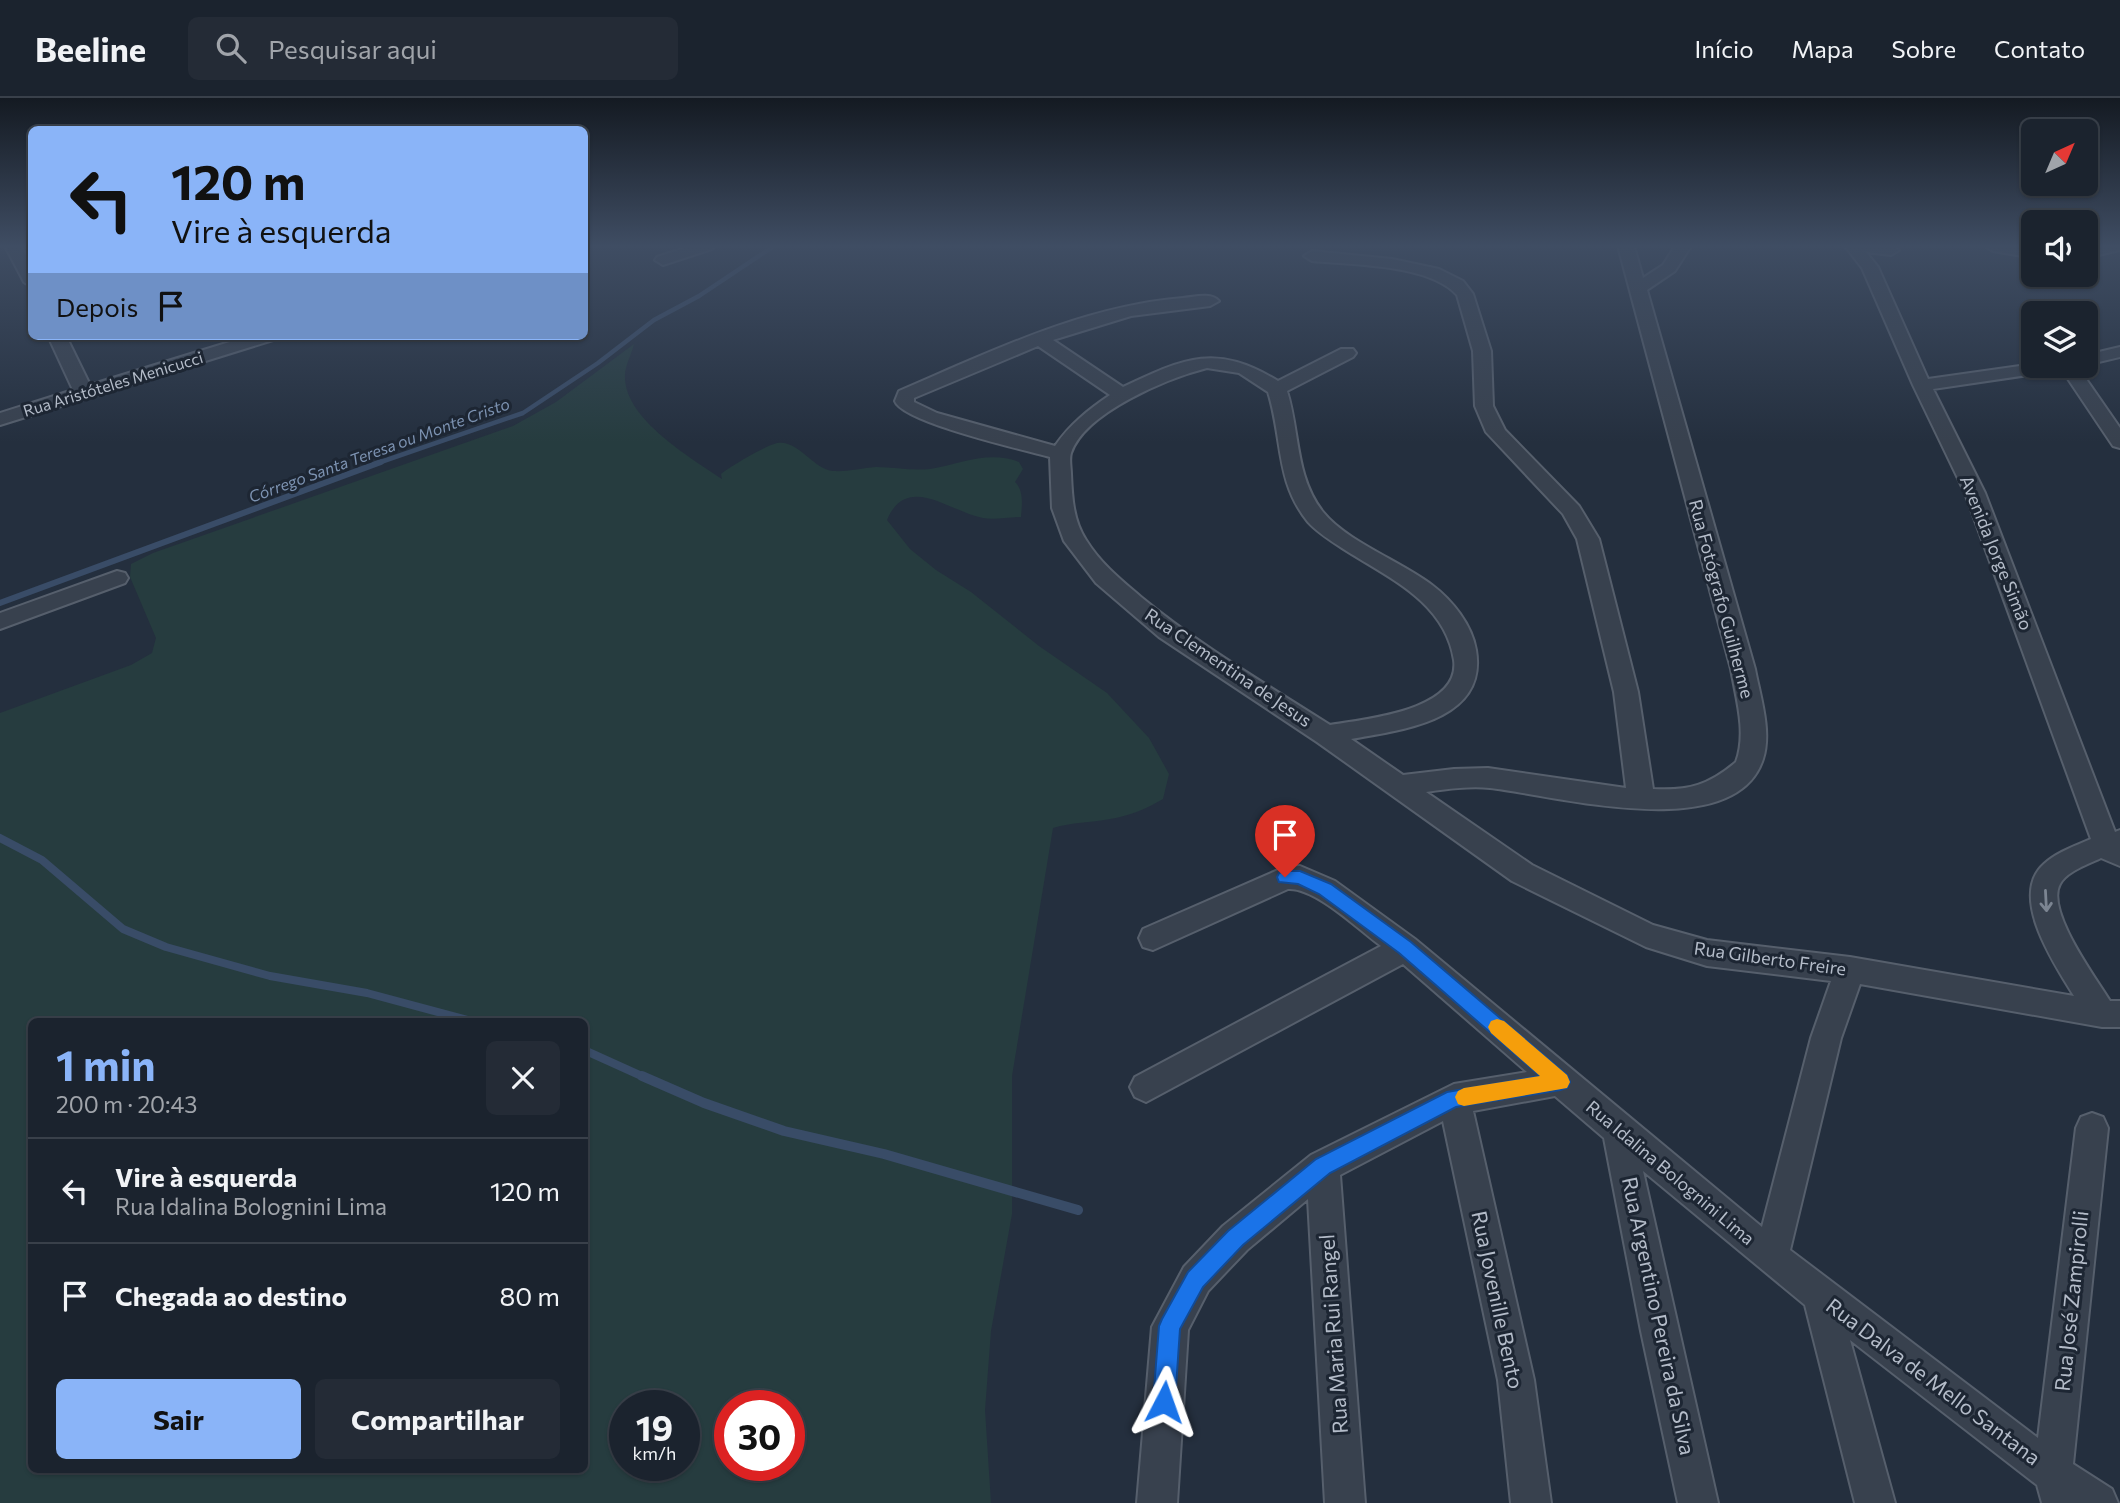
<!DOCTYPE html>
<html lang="pt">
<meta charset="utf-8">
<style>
body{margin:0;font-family:Commissioner,sans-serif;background:#242b36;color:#f1f3f6;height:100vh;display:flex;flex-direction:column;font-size:26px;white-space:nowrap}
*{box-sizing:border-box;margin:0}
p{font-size:23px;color:#a0a4aa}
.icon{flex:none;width:38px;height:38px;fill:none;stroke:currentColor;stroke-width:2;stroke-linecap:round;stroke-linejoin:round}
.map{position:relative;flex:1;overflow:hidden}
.panel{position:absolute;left:28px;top:920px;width:560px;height:455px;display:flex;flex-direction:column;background:#1b232e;border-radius:10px;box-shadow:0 2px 5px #0004,0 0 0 2px #39404a}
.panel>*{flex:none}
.banner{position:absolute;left:28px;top:28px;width:560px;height:214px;border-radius:10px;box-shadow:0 2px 5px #0004,0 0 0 2px #39404a;background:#8ab4f8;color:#111;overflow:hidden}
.needle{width:46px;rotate:44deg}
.tools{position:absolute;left:2021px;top:21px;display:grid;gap:14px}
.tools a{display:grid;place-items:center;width:77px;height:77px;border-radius:10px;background:#1b232e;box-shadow:0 2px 5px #0004,0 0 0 2px #39404a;font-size:35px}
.speed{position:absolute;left:609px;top:1292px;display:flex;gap:14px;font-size:35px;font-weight:700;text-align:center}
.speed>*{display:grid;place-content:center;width:91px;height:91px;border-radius:50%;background:#1b232e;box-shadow:0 2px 5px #0004,0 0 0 2px #39404a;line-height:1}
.speed small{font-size:18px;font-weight:400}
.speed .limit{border:10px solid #d22;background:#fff;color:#111}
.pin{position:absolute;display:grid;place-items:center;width:60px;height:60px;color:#fff;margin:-72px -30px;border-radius:50% 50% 50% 0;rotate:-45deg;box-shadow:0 0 7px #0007}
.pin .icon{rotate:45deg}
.me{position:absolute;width:77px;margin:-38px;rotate:4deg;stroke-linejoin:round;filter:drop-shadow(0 0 5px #0008)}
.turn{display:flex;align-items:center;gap:24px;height:147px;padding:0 28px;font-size:32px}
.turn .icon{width:91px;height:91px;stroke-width:2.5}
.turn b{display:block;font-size:49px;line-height:60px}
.then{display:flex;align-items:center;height:66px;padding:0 28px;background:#0003;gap:14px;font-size:26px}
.round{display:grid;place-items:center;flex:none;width:74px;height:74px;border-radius:10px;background:#242b36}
.overview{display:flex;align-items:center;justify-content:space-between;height:119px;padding:0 28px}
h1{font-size:42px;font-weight:700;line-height:52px;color:#8ab4f8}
.primary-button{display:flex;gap:14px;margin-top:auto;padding:14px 28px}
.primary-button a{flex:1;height:80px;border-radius:10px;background:#8ab4f8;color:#111;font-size:28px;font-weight:700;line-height:80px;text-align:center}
.primary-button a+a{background:#242b36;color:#f1f3f6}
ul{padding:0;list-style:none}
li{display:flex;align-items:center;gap:21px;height:105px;padding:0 28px;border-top:2px solid #39404a}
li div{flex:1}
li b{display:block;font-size:26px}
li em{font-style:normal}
header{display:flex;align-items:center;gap:42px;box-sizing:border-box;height:98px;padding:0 35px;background:#1b232e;border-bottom:2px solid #39404a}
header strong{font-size:33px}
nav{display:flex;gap:38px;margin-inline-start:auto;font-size:24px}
.search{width:490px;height:63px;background:#242b36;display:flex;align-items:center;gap:18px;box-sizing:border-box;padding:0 24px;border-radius:10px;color:#a0a4aa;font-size:26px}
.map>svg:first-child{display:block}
.green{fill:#263c3f;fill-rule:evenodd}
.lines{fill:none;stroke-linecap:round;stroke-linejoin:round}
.stream-far3{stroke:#394c67;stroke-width:4.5}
.stream-far2{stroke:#394c67;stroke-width:6}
.stream-far1{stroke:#394c67;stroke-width:8}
.stream{stroke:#394c67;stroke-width:10}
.minor-casing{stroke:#565f6c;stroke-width:4}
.minor{fill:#38414e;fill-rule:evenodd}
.oneway{stroke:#7c8592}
.route{fill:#1a73e8;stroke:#114b97;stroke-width:2}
.slow{fill:#f59e0b}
.labels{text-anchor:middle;stroke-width:6;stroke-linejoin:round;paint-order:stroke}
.far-street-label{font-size:16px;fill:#b4bcc9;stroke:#1d2633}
.far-water-label{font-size:16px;font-style:italic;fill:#7c92b1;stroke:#1d2633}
.street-label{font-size:18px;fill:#b4bcc9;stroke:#1d2633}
.near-street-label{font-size:21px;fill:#b4bcc9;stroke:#1d2633}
</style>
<header>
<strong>Beeline</strong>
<div class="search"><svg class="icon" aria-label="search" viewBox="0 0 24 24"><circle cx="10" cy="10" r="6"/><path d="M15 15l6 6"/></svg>Pesquisar aqui</div>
<nav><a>Início</a><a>Mapa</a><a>Sobre</a><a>Contato</a></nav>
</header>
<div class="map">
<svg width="2120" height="1405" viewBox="0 0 2120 1405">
<rect width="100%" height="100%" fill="#242f3e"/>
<!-- green -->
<path class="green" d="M 634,246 C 632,255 625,268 625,277 C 623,320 690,359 722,381 L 721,376 C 731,368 765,348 777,345 C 798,341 813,371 833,373 C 847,374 862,370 876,369 C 894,369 912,373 930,371 C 960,366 989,352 1019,364 L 1023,371 L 1015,384 C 1024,393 1022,406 1021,419 C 1009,419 994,422 983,420 C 950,414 907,374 887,422 L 910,451 L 936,472 L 971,494 L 1039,548 L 1107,595 L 1149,640 L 1169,676 L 1163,701 C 1146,711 1129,718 1110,721 C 1090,725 1072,724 1053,730 L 1012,978 L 1012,1116 L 991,1233 L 985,1312 L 991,1405 L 0,1405 L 0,615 L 131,567 L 152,555 L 156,540 L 130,479 L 131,466 L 153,455 L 513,328 L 556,304 ZM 32,924 L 584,924 L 584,1372 L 32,1372 ZM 625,1307 L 684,1307 L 684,1367 L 625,1367 ZM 789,1307 L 789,1367 L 730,1367 L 730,1307 Z"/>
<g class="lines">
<!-- stream-far3 -->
<path class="stream-far3" d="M 375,366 L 523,315 L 598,265 L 654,222 L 699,198 L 774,148"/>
<!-- stream-far2 -->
<path class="stream-far2" d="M 0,505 L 381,364"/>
<!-- stream-far1 -->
<path class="stream-far1" d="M 0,740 L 42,762 L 123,831 L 166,849 L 270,878 L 367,895 L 475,924
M 584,952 L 646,980"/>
<!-- stream -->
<path class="stream" d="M 642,978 L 704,1005 L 784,1033 L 884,1056 L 1078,1112"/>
<defs>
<path id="minor" d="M 5,148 L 21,148 L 32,168 L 32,189 L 24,184 Z
M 691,148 L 714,148 L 712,151 L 663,167 L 655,162 L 657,159 Z
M 1618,148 L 1634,148 L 1643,180 L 1663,167 L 1675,148 L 1691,148 L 1675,173 L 1647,192 L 1755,571 C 1760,598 1772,633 1763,661 C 1735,748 1554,697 1490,690 C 1469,688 1447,691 1426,694 L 1532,767 L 1653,827 L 1707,842 L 1850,859 L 2074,898 C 2055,867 2008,798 2044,766 C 2057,754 2075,748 2091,741 L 1965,395 L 1913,287 L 1862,170 L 1845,148 L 1892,148 L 1899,152 L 1891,157 L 1866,154 L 1878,169 L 1928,281 L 2034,266 L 2077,268 L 2120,330 L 2120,350 L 2113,348 L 2062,272 L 1933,291 L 1985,395 L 2115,734 L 2120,732 L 2120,768 L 2101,760 C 2089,766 2067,773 2060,786 C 2045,812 2096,880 2110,903 L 2120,903 L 2120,929 L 2102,929 L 1860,886 L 1841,940 L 1790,1152 L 2038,1340 L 2076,1030 L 2081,1019 L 2092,1015 L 2103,1019 L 2108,1030 L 2073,1366 L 2112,1391 L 2118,1405 L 2042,1405 L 2037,1387 L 1850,1242 L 1895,1405 L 1855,1405 L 1805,1207 L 1643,1073 L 1718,1405 L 1678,1405 L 1641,1233 L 1604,1040 L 1555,998 L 1473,1013 L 1534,1282 L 1551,1405 L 1511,1405 L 1498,1282 L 1443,1023 L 1340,1077 L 1365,1405 L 1325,1405 L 1308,1101 L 1247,1152 L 1208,1193 L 1188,1232 L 1177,1405 L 1137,1405 L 1152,1229 L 1184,1169 L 1223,1128 L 1311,1057 L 1454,986 L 1527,974 L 1403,866 L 1146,1004 L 1135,999 L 1130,989 L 1135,979 L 1381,848 C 1359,832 1315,789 1288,791 L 1153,852 L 1143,849 L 1139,840 L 1143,831 L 1285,769 L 1300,768 L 1335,783 L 1415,841 L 1762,1129 L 1811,940 L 1831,883 L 1707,868 L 1646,849 L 1512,783 L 1317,644 L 1159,539 L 1096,485 L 1064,443 L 1052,410 L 1050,359 C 1024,352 902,324 895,303 L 899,293 C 990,254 1083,208 1183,200 C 1194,199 1211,194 1219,203 L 1210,208 L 1131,218 L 1053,242 L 1123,289 C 1185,260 1216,245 1278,283 L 1341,251 L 1353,251 L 1356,255 L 1353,259 L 1287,293 C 1300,334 1295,379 1323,414 C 1346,443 1402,464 1432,487 C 1452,502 1472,527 1476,552 C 1488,623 1401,632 1351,641 L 1403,677 L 1454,671 L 1488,670 L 1626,690 L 1614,594 L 1577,441 L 1563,416 L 1486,334 L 1475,308 L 1473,253 L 1457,197 C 1429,166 1352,167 1312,163 L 1304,158 L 1312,153 L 1392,161 L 1439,171 L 1463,183 L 1473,196 L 1491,253 L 1493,308 L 1505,332 L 1579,408 L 1599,441 L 1638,594 L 1653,691 C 1689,693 1709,687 1736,664 C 1747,635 1736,600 1731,571 ZM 1038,248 L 1110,297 C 1088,312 1070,326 1055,348 L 937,315 L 914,304 L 914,300 ZM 1207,270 L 1239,275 L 1268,294 C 1283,341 1275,383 1308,424 C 1317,434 1331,443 1342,450 C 1387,479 1445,503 1454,562 C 1461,613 1364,621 1330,627 C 1266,586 1199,547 1141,499 C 1121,482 1100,465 1086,442 C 1073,422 1072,399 1071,376 C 1071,370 1069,361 1071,355 C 1085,314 1168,280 1207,270 Z
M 1985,148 L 2034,150 L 2034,160 L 1993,153 Z
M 2097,148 L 2120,148 L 2120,152 L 2086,160 L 2086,150 Z
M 48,238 L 66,238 L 90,287 L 249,238 L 276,238 L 273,242 L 0,327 L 0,315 L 73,292 Z
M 2120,249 L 2120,259 L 2086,267 L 2086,257 Z
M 117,473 L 125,475 L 128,480 L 125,485 L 0,531 L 0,515 Z"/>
</defs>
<!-- minor casing -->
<use href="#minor" class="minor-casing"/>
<!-- minor -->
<use href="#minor" class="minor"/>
</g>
<!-- one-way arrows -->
<defs><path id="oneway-shaft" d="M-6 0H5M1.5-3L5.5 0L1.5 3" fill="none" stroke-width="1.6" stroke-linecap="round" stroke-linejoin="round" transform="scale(1.75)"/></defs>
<use class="oneway" href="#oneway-shaft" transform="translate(2046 803) rotate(87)"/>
<!-- sky -->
<linearGradient id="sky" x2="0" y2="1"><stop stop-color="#141a22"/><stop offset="0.43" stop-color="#3f4d63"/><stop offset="1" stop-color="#3f4d63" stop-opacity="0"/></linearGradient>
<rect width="2120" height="344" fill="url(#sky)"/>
<!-- route -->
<path class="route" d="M 1285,773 L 1300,773 L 1331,786 L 1411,844 L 1567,977 L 1570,984 L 1567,990 L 1560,992 L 1456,1009 L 1330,1075 L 1243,1147 L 1203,1189 L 1180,1231 L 1175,1304 L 1172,1312 L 1164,1316 L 1156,1312 L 1153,1304 L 1159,1228 L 1162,1221 L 1188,1174 L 1228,1133 L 1316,1061 L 1447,994 L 1540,978 L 1399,855 L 1319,796 L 1298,786 L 1279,784 L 1277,779 L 1279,775 Z"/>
<!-- slow -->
<path class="slow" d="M 1497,921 L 1504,923 L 1567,977 L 1570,984 L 1567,990 L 1464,1008 L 1458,1006 L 1455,999 L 1458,993 L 1464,990 L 1540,978 L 1491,935 L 1488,929 L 1491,923 Z"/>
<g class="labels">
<!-- far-street labels -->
<g class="far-street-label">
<text transform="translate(113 286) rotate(-17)" y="6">Rua Aristóteles Menicucci</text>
</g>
<!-- far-water labels -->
<g class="far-water-label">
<text transform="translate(379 352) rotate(-20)" y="6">Córrego Santa Teresa ou Monte Cristo</text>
</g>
<!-- street labels -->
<g class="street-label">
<text transform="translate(1996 455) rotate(68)" y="6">Avenida Jorge Simão</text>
<text transform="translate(1721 501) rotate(75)" y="6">Rua Fotógrafo Guilherme</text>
<text transform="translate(1228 570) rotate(34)" y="6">Rua Clementina de Jesus</text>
<text transform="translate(1770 861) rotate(8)" y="6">Rua Gilberto Freire</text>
<text transform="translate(1670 1075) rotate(40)" y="6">Rua Idalina Bolognini Lima</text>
</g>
<!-- near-street labels -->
<g class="near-street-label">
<text transform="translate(1497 1202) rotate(78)" y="7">Rua Jovenille Bento</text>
<text transform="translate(2072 1203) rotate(-84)" y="7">Rua José Zampirolli</text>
<text transform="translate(1658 1218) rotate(78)" y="7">Rua Argentino Pereira da Silva</text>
<text transform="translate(1334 1236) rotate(-94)" y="7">Rua Maria Rui Rangel</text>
<text transform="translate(1933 1284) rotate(37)" y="7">Rua Dalva de Mello Santana</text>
</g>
</g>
</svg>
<div class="tools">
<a><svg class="needle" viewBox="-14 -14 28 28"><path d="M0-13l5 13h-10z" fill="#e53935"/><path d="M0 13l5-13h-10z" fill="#a0a4aa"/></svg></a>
<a><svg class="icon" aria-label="sound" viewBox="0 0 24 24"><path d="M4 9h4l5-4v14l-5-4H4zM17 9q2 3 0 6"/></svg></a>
<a><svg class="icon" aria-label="layers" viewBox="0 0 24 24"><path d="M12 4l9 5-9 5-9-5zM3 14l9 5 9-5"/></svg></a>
</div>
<div class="speed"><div>19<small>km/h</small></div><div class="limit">30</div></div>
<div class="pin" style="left:1285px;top:779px;background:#d93025"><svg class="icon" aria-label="arrive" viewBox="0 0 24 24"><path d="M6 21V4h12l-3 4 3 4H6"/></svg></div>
<svg class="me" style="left:1164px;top:1304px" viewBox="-20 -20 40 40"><path d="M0-17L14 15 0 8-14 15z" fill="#1a73e8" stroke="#fff" stroke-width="4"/></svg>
<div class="banner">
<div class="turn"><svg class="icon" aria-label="left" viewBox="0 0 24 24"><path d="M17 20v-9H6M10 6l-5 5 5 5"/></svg><div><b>120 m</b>Vire à esquerda</div></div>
<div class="then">Depois<svg class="icon" aria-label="arrive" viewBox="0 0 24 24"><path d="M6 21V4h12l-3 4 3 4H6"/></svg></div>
</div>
<section class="panel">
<div class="overview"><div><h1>1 min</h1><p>200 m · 20:43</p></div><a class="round"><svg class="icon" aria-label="close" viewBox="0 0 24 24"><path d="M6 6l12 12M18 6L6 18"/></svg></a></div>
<ul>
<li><svg class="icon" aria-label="left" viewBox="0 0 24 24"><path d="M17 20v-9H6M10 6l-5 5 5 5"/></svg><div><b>Vire à esquerda</b><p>Rua Idalina Bolognini Lima</p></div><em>120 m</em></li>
<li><svg class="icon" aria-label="arrive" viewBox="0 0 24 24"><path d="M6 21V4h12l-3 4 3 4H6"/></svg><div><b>Chegada ao destino</b></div><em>80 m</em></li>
</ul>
<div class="primary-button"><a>Sair</a><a>Compartilhar</a></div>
</section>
</div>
